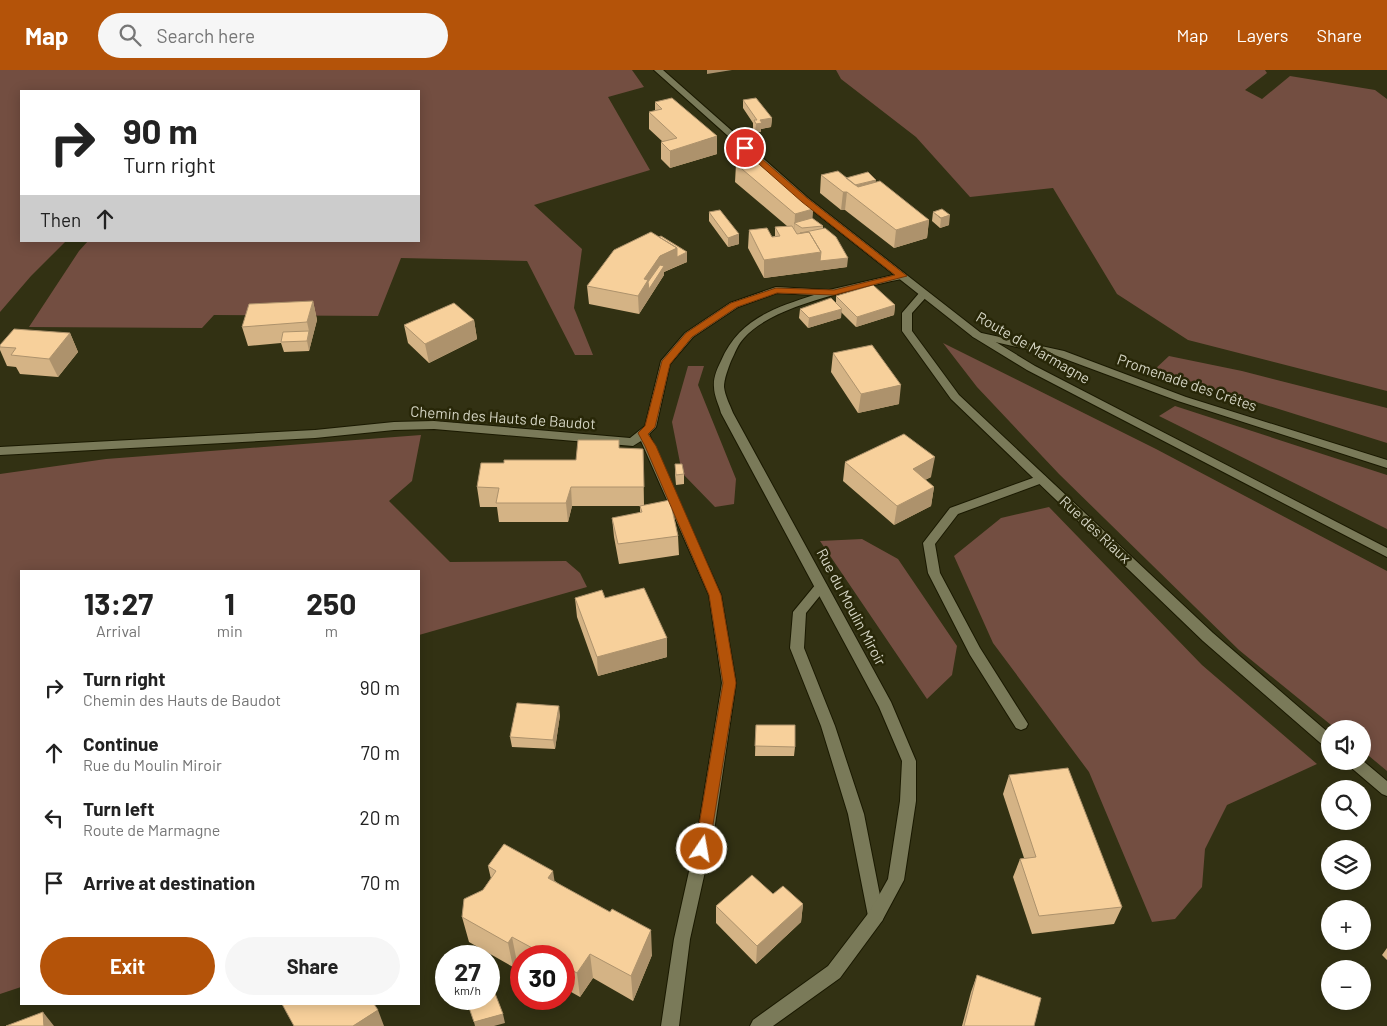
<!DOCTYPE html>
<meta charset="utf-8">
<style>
body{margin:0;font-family:Barlow,sans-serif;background:#f6f6f6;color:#222;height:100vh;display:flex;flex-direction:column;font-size:19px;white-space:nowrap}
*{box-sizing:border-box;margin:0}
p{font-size:16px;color:#767676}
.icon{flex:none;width:28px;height:28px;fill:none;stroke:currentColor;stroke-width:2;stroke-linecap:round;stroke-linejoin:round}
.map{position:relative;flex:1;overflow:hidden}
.drawer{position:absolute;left:20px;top:500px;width:400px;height:435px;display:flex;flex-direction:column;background:#fff;border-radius:0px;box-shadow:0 2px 12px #0003}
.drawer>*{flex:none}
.banner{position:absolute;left:20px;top:20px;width:400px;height:152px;border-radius:0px;box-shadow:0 2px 12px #0003;background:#fff;color:#222;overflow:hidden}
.tools{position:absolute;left:1321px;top:650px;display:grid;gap:10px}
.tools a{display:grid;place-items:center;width:50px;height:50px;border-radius:50%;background:#fff;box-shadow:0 2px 12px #0003;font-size:25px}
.speed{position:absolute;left:435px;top:875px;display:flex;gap:10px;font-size:25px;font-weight:700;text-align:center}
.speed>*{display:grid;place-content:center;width:65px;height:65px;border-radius:50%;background:#fff;box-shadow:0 2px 12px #0003;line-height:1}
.speed small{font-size:12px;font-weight:400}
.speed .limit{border:8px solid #d22;background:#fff;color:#111}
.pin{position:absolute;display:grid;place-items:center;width:42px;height:42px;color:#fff;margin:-21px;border:2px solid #fff;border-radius:50%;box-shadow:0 1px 5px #0007}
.me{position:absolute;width:55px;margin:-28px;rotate:12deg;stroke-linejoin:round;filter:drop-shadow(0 0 4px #0008)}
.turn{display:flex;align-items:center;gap:18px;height:105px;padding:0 20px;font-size:22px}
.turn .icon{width:65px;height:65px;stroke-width:2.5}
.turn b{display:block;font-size:35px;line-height:42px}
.then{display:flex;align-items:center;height:48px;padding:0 20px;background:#0003;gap:10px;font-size:19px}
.eta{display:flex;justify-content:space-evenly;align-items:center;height:85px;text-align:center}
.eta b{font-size:30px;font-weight:700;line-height:35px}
.cta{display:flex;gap:10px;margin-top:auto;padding:10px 20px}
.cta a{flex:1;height:58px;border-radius:30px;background:#b45309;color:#fff;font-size:20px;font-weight:700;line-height:58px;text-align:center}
.cta a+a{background:#f6f6f6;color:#222}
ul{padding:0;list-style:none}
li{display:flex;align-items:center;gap:15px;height:65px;padding:0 20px}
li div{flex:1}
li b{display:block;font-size:19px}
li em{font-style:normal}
header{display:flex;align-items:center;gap:30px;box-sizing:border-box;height:70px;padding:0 25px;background:#b45309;color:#fff}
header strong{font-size:24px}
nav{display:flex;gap:28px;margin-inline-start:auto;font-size:18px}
.search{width:350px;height:45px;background:#f6f6f6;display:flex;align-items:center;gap:12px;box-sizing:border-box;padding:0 18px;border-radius:28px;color:#767676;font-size:19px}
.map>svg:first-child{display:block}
.green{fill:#734e41}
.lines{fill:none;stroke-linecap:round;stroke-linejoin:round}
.service-casing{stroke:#1a1900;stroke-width:2}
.minor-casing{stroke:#1a1900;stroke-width:2}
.tertiary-casing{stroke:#1a1900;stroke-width:2}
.service{fill:#7a7a59;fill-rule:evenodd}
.minor{fill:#7a7a59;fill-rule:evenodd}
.tertiary{fill:#7a7a59;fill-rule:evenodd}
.wall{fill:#d4b385}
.shaded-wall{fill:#ad926c}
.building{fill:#f7d09b;stroke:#ad926c}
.route{fill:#b45309;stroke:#753606}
.labels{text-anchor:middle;stroke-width:5;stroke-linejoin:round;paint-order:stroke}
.street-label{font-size:15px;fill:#d4d4c3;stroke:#282708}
</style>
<header>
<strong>Map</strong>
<div class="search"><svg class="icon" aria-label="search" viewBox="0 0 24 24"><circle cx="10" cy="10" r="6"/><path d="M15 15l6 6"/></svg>Search here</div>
<nav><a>Map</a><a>Layers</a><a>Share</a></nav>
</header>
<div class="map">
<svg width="1387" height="956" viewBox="0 0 1387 956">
<rect width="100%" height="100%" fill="#323113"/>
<!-- green -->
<path class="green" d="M 0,0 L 632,0 L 644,17 L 608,27 L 650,100 L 534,135 L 582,179 L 574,238 L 593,285 L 575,285 L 527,191 L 401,188 L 378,246 L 214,245 L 202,258 L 29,257 L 79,181 L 88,171 L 419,171 L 419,21 L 21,21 L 21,171 L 66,171 L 31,206 L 0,242 Z
M 836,0 L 1265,0 L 1267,3 L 1245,20 L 1262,29 L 1290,6 L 1375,20 L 1387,29 L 1387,321 L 1188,270 L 1117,224 L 1053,118 L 970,127 L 916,67 L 841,9 Z
M 943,273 L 1156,379 L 1387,501 L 1387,701 L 1363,681 L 1362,659 L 1336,659 L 1239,580 L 1059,404 L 977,317 Z
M 1169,286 L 1242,301 L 1387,338 L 1387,373 L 1154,300 Z
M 688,296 L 704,296 L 698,315 L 736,409 L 734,434 L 715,437 L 682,403 L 672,352 Z
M 1175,336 L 1387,405 L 1387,459 L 1159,346 Z
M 421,365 L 412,411 L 389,431 L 450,492 L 566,491 L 580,503 L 587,517 L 419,565 L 419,501 L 21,501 L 21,917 L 0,924 L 0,404 L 106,389 Z
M 1049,437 L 1202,595 L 1317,694 L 1227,735 L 1205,779 L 1202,817 L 1175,849 L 1152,852 L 1089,702 L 993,573 L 954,486 L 1001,448 Z
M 862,469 L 898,489 L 957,576 L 952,605 L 927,629 L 820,471 Z"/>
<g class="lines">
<defs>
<path id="service" d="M 1041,405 L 1045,406 L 1047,409 L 1045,412 L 958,444 L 935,474 L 940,503 L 980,578 L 1028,654 L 1026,658 L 1021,660 L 1016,658 L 970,585 L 928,503 L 923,473 L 950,438 Z
M 821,512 L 826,514 L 827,517 L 806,543 L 804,578 L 835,656 L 864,744 L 884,846 L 882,851 L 876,853 L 870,851 L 868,846 L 848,744 L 821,656 L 790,578 L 793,542 L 816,514 Z"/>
<path id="minor" d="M 902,203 L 907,206 L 905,208 C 863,218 773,234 744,268 C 738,274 735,283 731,291 C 728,299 724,309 724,317 C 725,326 730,335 733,343 L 891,632 L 916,691 L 916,731 L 904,810 L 882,851 L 840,908 L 773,956 L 750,956 L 753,950 L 828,896 L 870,841 L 888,809 L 900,731 L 902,691 L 879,637 L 721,343 C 719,335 714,326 714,317 C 713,308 717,299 721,291 C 739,249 774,238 814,225 L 777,223 L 738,237 L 693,267 L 670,294 L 656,357 L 649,364 L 721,525 L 736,613 L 714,761 L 690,869 L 679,956 L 661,956 L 674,869 L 698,761 L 722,613 L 709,525 L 641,371 L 633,376 L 434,359 L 394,360 L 315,368 L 0,385 L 0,377 L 315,360 L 394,352 L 434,351 L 630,368 L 645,356 L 661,291 L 685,263 L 730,233 L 776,217 L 829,220 Z
M 924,221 L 929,224 L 912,243 L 912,261 L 959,325 L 1213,563 L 1330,664 L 1330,679 L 1325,677 L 1203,571 L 951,329 L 902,261 L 902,243 L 920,222 Z
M 977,262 L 1064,281 L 1186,327 L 1387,390 L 1387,398 L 1178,331 L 1057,286 L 973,267 L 972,265 L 973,263 Z
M 1362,690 L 1387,711 L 1387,726 L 1382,724 L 1348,695 L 1346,691 Z"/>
<path id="tertiary" d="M 654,0 L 663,0 L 808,128 L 981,263 L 1035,296 L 1387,478 L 1387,487 L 1027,300 L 973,267 L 802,132 Z"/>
</defs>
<!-- service casing -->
<use href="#service" class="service-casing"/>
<!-- minor casing -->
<use href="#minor" class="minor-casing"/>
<!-- tertiary casing -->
<use href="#tertiary" class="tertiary-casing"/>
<!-- service -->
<use href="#service" class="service"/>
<!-- minor -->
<use href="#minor" class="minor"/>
<!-- tertiary -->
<use href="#tertiary" class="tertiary"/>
</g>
<!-- wall -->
<path class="wall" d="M 743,30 L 772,48 L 771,57 L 761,59 L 761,62 L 755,62 L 753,59 L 753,53 L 743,38 Z
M 655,32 L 717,84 L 670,98 L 661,89 L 661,72 L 663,72 L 649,59 L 649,42 L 655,41 Z
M 736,94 L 813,139 L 812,148 L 823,156 L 823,158 L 847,197 L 764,208 L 748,178 L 749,160 L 772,167 L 775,166 L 775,157 L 787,156 L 735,112 Z
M 821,105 L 846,108 L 876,112 L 929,150 L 927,168 L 894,178 L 845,140 L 841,140 L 820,123 Z
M 709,142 L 739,174 L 728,177 L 709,151 Z
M 933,142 L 949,155 L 940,158 L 932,151 Z
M 687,182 L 687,192 L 664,202 L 664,205 L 639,244 L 589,234 L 587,216 Z
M 836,226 L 895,235 L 894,245 L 856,257 L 841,242 L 841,248 L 808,258 L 799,248 L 800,239 L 836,233 Z
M 313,231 L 317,250 L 309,281 L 284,282 L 281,273 L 248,276 L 242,257 Z
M 474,250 L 477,269 L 429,293 L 408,273 L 404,255 Z
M 70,263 L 78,282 L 58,307 L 20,304 L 16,297 L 7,296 L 0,280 L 0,275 Z
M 833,283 L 899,334 L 858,343 L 831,302 Z
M 619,370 L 619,378 L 643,379 L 644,435 L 674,446 L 678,466 L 679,485 L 619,494 L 614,467 L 612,448 L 640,443 L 640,436 L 572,436 L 568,452 L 499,452 L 497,437 L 480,437 L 477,417 L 576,390 Z
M 845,392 L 931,407 L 925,410 L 934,417 L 931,436 L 894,455 L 843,411 Z
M 675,394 L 684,404 L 684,414 L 676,415 L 675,404 Z
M 575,528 L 605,528 L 667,587 L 598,606 L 577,547 Z
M 560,645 L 555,679 L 512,677 L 510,667 Z
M 756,655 L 795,677 L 794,686 L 755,686 Z
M 1009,705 L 1122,837 L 1114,854 L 1032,864 L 1013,807 L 1020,789 L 1024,788 L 1003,724 Z
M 488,796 L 555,811 L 652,885 L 633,931 L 593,908 L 580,927 L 564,918 L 564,886 L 521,886 L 521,894 L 517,892 L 513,897 L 469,872 L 462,847 L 491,809 Z
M 773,824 L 803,834 L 801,852 L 756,894 L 716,853 L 716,836 Z
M 1387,878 L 1387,890 L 1382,885 Z
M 977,905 L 1034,956 L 962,956 L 971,922 Z"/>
<!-- shaded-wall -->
<path class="shaded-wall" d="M 707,0 L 732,0 L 707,4 Z
M 772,48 L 771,57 L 761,59 L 761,62 L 755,62 L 756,54 L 760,50 Z
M 717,66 L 717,84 L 670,98 L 670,81 Z
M 876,110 L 875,119 L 852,125 L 853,116 Z
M 843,122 L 847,122 L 845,140 L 841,140 Z
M 813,139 L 812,157 L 794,153 L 794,162 L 795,144 Z
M 950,145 L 949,155 L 940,158 L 941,148 Z
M 929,150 L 927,168 L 894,178 L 896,160 Z
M 739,164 L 739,174 L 728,177 L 728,168 Z
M 677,178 L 677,196 L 664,202 L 664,205 L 639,244 L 638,226 L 644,209 L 660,186 Z
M 687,182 L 687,192 L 677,196 L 677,187 Z
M 821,182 L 848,188 L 847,197 L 764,208 L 764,190 Z
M 313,231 L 317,250 L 309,281 L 307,271 L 309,261 L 307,252 Z
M 895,235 L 894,245 L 856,257 L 857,247 Z
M 842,239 L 841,248 L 808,258 L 809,248 Z
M 474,250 L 477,269 L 429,293 L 425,274 Z
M 70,263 L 78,282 L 58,307 L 49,289 Z
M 901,315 L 899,334 L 858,343 L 861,324 Z
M 935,387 L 931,407 L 909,418 L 913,399 Z
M 571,417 L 572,436 L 568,452 L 566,433 Z
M 934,417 L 931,436 L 894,455 L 897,436 Z
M 667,568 L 667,587 L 598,606 L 597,587 Z
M 559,636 L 560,645 L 555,679 L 553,670 Z
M 553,801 L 557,827 L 548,808 Z
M 803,834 L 801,852 L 756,894 L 757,876 Z
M 651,860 L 652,885 L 633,931 L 631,906 Z
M 512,867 L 517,892 L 513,897 L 508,873 Z
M 590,884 L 593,908 L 580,927 L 577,903 Z
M 378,940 L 384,956 L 353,956 Z
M 43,942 L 54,956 L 44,956 Z
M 503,944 L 505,953 L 494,956 L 475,956 L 474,952 Z"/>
<!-- building -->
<path class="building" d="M 672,28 L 717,66 L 670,81 L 661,72 L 677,68 L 649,42 L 662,39 L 655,32 Z
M 756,28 L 772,48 L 760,50 L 762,53 L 756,54 L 754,50 L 757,50 L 743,30 Z
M 753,89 L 813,139 L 795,144 L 736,94 Z
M 838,101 L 858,117 L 880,111 L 929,150 L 896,160 L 847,122 L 843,122 L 821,105 Z
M 868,102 L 876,110 L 855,115 L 846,108 Z
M 942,139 L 950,145 L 941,148 L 933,142 Z
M 720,140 L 739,164 L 728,168 L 709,142 Z
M 812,148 L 823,156 L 802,158 L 794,153 Z
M 792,156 L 797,164 L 809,162 L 821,182 L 764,190 L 749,160 L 767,158 L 772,167 L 780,166 L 775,157 Z
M 825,158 L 836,167 L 848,188 L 820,191 L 821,182 L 809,162 L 800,163 Z
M 651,162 L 677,178 L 660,186 L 644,209 L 648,210 L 638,226 L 587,216 L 614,180 Z
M 661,166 L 687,182 L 677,187 L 677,178 L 659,167 Z
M 660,195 L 664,196 L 649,219 L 648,212 Z
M 873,215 L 895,235 L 857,247 L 836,226 Z
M 831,228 L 842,239 L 809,248 L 800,239 Z
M 313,231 L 307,252 L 242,257 L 249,234 Z
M 454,233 L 474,250 L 425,274 L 404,255 Z
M 14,259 L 70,263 L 49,289 L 11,285 L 16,278 L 0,277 L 0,275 Z
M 309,261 L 307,271 L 281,272 L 283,262 Z
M 872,275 L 901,315 L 861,324 L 833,283 Z
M 904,364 L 935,387 L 913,399 L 934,417 L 897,436 L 845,392 Z
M 578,370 L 619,370 L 619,378 L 643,379 L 644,417 L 571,417 L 566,433 L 496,433 L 499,418 L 477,417 L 481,393 L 504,393 L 504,390 L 576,390 Z
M 675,394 L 682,394 L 684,404 L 676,405 Z
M 670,430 L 673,439 L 672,439 L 678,466 L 618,474 L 612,448 L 642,442 L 640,436 Z
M 644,518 L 667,568 L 597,587 L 575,528 L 602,520 L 605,528 Z
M 517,633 L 559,636 L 553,670 L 510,667 Z
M 756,655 L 795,655 L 795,677 L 755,676 Z
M 1068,698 L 1122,837 L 1039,846 L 1020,789 L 1036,787 L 1009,705 Z
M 504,774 L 553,801 L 548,808 L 610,842 L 612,839 L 651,860 L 631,906 L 590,884 L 577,903 L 564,896 L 564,886 L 547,886 L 512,867 L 508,873 L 462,847 L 464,829 L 483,820 L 496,801 L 488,796 Z
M 752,805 L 773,824 L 783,816 L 803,834 L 757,876 L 716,836 Z
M 977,905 L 1041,928 L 1034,956 L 964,956 Z
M 489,911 L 491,913 L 503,944 L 474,952 L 466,929 L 489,929 Z
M 282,934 L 374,934 L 378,940 L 353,956 L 294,956 Z
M 43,942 L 44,956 L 6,956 Z"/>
<!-- route -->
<path class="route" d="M 742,76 L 747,76 L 807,128 L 907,206 L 834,225 L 777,223 L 737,237 L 692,267 L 670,294 L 655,357 L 648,364 L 656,376 L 721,525 L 736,613 L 709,779 L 707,783 L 702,785 L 697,783 L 695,779 L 723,613 L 709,525 L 645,376 L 638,363 L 645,356 L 662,291 L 686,263 L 731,233 L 776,218 L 834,220 L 895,205 L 802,132 L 742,79 Z"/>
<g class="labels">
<!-- street labels -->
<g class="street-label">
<text transform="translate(1033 278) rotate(30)" y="5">Route de Marmagne</text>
<text transform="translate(1187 313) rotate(19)" y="5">Promenade des Crêtes</text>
<text transform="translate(503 348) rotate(4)" y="5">Chemin des Hauts de Baudot</text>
<text transform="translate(1095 460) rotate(43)" y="5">Rue des Riaux</text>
<text transform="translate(851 537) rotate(62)" y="5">Rue du Moulin Miroir</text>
</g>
</g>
</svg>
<div class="tools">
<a><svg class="icon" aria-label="sound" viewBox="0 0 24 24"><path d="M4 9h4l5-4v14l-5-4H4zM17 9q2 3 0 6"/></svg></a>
<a><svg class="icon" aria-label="search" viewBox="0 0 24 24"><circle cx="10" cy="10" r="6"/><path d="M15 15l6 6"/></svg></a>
<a><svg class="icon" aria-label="layers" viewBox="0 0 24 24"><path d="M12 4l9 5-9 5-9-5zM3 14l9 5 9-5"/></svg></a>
<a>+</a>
<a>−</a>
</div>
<div class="speed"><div>27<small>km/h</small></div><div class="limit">30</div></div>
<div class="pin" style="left:745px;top:78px;background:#d93025"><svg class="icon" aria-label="arrive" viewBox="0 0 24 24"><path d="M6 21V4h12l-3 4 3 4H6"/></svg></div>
<svg class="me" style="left:702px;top:779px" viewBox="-20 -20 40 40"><circle r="17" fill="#b45309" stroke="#fff" stroke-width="3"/><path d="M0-11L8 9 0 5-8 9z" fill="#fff"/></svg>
<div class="banner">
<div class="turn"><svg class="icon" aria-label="right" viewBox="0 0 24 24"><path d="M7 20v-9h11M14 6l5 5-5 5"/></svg><div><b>90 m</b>Turn right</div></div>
<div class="then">Then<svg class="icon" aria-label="ahead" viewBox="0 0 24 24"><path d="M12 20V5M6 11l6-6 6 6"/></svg></div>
</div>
<section class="drawer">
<div class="eta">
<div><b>13:27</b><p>Arrival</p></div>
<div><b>1</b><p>min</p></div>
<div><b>250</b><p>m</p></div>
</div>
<ul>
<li><svg class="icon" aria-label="right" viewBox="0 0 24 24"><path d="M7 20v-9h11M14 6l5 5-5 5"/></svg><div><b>Turn right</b><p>Chemin des Hauts de Baudot</p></div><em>90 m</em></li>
<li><svg class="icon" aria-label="ahead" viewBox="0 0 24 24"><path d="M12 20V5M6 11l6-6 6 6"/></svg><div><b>Continue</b><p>Rue du Moulin Miroir</p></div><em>70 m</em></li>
<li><svg class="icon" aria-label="left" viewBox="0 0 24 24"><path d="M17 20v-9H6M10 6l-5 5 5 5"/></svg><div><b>Turn left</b><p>Route de Marmagne</p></div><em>20 m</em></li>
<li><svg class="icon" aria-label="arrive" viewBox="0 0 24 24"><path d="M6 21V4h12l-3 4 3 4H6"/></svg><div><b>Arrive at destination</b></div><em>70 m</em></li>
</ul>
<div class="cta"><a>Exit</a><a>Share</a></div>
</section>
</div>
